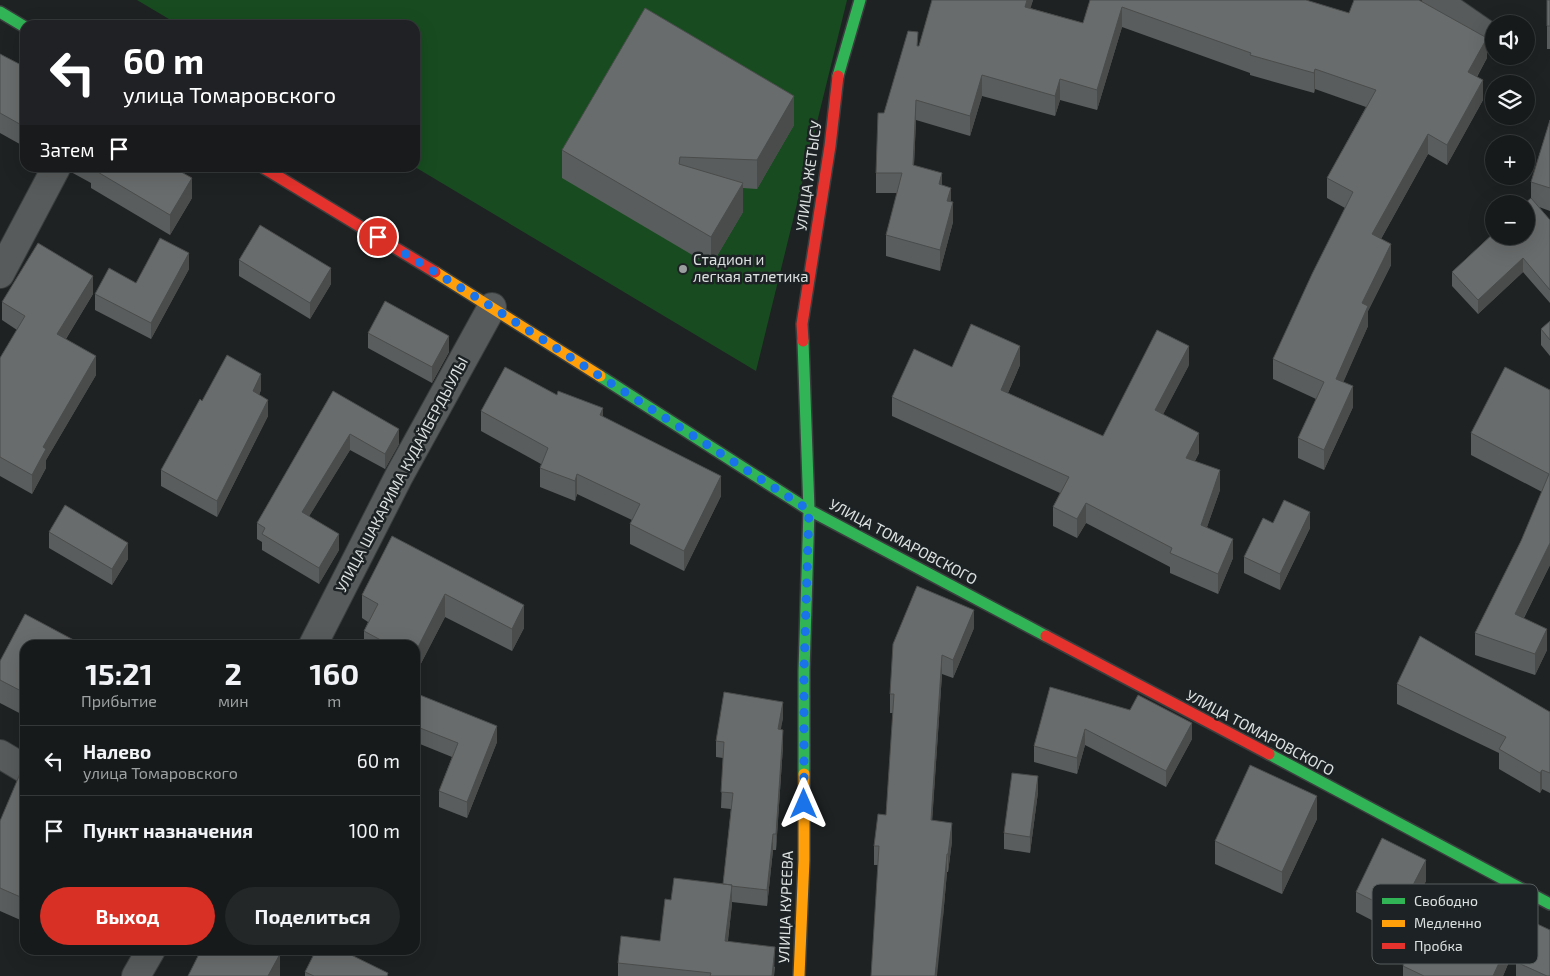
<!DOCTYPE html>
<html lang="ru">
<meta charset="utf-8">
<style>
body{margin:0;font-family:"Exo 2",sans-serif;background:#232727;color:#f1f3f6;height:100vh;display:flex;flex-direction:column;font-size:19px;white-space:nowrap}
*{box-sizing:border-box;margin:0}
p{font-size:16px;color:#9ea1a2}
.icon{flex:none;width:28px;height:28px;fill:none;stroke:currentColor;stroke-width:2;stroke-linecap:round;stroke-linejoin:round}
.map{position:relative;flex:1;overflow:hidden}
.sheet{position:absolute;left:20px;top:640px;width:400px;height:315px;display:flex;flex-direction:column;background:#161a1a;border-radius:15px;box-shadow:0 5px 20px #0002,0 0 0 1px #353839}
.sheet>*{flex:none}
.top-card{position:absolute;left:20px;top:20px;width:400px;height:152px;border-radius:15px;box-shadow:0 5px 20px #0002,0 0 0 1px #353839;background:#202124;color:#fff;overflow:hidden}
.fabs{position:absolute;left:1485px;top:15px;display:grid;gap:10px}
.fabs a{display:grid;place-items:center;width:50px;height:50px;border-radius:50%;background:#161a1a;box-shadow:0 5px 20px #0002,0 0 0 1px #353839;font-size:25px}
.pin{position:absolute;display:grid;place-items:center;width:42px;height:42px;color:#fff;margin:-21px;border:2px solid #fff;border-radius:50%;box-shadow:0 1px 5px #0007}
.me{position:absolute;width:55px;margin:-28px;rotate:0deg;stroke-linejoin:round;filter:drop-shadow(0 0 4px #0008)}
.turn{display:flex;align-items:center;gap:18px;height:105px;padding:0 20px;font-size:22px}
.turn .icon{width:65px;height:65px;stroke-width:2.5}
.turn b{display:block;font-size:35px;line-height:42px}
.then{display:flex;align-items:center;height:48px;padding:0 20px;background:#0003;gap:10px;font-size:19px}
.eta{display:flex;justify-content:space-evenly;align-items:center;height:85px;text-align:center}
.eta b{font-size:30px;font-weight:700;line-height:35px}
.button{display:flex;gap:10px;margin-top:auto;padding:10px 20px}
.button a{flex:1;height:58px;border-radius:30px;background:#d93025;color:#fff;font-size:20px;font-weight:700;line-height:58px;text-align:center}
.button a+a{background:#232727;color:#f1f3f6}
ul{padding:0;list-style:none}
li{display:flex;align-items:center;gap:15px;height:70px;padding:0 20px;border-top:1px solid #353839}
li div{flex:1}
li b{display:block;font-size:19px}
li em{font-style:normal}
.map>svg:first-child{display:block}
.green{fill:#184c20}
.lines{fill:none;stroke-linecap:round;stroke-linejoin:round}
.street-casing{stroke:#3a3e3e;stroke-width:30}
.fast-casing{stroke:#3a3e3e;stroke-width:14}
.slow-casing{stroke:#3a3e3e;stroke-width:14}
.jam-casing{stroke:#3a3e3e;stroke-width:14}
.street{stroke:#585b5b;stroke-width:28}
.fast{stroke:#30b455;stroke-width:11}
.slow{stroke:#ff9f0a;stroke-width:11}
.jam{stroke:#e5322d;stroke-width:11}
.wall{fill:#5a5d5d}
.shaded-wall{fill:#4a4c4c}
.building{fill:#696c6c;stroke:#4a4c4c}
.route{stroke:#1a73e8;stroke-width:9;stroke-dasharray:0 16.2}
.poi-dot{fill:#9a9e9e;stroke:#1d2324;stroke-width:2}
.labels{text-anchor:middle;stroke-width:5;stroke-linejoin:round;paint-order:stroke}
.street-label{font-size:15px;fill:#dce0e0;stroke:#1d2324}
.poi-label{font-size:15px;fill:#dce0e0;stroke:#1d2324;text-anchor:start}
.key{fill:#1d2324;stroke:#565c5c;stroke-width:1}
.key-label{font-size:14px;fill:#dce0e0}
</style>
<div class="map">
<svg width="1550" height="976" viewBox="0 0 1550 976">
<rect width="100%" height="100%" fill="#1e2223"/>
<!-- green -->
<path class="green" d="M 137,0 L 847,0 L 756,371 L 415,167 L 415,25 L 179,25 Z"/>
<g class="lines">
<defs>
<path id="street" d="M 1436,0 L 1494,40
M 0,274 L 56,168
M 313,645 L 399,476 L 492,307
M 0,754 L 25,769
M 136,976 L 151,950"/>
<path id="fast" d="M 0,12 L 25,27
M 838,76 L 860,0
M 803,341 L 809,510 L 804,671 L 804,774
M 600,376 L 809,510 L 1046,636
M 1269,754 L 1550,904"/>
<path id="slow" d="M 435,272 L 600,376
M 799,976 L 804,860 L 804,774"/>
<path id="jam" d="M 264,168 L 435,272
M 803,341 L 802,324 L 830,146 L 838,76
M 1046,636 L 1269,754"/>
</defs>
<!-- street casing -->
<use href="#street" class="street-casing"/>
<!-- fast casing -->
<use href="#fast" class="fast-casing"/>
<!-- slow casing -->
<use href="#slow" class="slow-casing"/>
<!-- jam casing -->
<use href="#jam" class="jam-casing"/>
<!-- street -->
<use href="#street" class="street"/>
<!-- fast -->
<use href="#fast" class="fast"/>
<!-- slow -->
<use href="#slow" class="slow"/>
<!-- jam -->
<use href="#jam" class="jam"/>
</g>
<!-- wall -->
<path class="wall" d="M 932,0 L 1033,0 L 1030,8 L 1083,23 L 1090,0 L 1487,58 L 1477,77 L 1483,100 L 1447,165 L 1428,154 L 1381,239 L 1391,265 L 1368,311 L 1368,326 L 1343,382 L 1353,407 L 1324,470 L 1298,458 L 1298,438 L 1316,399 L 1273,379 L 1273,359 L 1345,208 L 1327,198 L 1327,178 L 1366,107 L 1315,89 L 1314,93 L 1250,75 L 1250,73 L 1122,27 L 1097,110 L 1060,100 L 1055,116 L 982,96 L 970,136 L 916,120 L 914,165 L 942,185 L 951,202 L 953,222 L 940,271 L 886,256 L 886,235 L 897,193 L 876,193 L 876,173 L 884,113 L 918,46 L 919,46 Z
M 1547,0 L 1550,0 L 1550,49 L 1547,49 Z
M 0,54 L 25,67 L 25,147 L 0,133 Z
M 1550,120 L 1550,211 L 1539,207 L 1550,220 L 1550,303 L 1523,272 L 1478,314 L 1452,286 L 1452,272 L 1531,198 L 1531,182 Z
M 794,125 L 757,189 L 743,188 L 743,212 L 711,266 L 562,178 L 562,150 Z
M 71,168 L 174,168 L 192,198 L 170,235 L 91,188 L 91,183 L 71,172 Z
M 239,260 L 331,284 L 310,319 L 239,276 Z
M 189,269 L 151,339 L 95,310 L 95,294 Z
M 93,294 L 66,339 L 96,375 L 46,460 L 46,468 L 32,494 L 0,476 L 0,358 L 17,330 L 2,320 L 2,302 Z
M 1550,321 L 1550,356 L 1541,345 L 1541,329 Z
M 368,333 L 449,352 L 432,383 L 368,348 Z
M 1020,365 L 1008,393 L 1103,436 L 1189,365 L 1163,414 L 1199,453 L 1195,461 L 1220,490 L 1207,527 L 1233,558 L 1218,594 L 1170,573 L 1170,567 L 1086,523 L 1077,538 L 1053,526 L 1053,507 L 1060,493 L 892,416 L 892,397 Z
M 261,390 L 259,395 L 268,416 L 217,517 L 161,486 L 161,470 L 202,401 Z
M 1550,390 L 1550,565 L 1524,618 L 1547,650 L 1535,675 L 1475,655 L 1475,633 L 1521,541 L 1542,492 L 1471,455 L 1471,433 Z
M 333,391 L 399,444 L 385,469 L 350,450 L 309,516 L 339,550 L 319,584 L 262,550 L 262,542 L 257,539 L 257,523 Z
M 557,395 L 603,417 L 721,496 L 684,571 L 630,544 L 630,524 L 632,520 L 577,494 L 575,501 L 540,487 L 540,468 L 541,464 L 481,431 L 481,411 Z
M 1273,523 L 1310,528 L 1280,590 L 1244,573 L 1244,557 Z
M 49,532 L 128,559 L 112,585 L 49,548 Z
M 392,536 L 524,628 L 512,651 L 445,617 L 415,675 L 415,645 L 364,645 L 364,631 L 368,622 L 362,618 L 362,595 Z
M 974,628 L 953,678 L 942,674 L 932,820 L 952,841 L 948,872 L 947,872 L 943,917 L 878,865 L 874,865 L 874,846 L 886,815 L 893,713 L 890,713 L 890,694 Z
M 25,645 L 25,716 L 0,703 L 0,661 Z
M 1397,684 L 1550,712 L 1550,793 L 1542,789 L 1540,793 L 1499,769 L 1499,753 L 1397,704 Z
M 415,693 L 497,742 L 467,818 L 439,807 L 439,791 L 452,757 L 415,742 Z
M 1130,710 L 1192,739 L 1166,787 L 1085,745 L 1077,774 L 1034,762 L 1034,746 Z
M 783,718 L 780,730 L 783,746 L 776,850 L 773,850 L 767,906 L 732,902 L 728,941 L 775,967 L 774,976 L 618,976 L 618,963 L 660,941 L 671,900 L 723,884 L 731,809 L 721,808 L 723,758 L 716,757 L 716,741 Z
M 25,770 L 25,922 L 0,911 L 0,821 Z
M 1038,792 L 1030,853 L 1004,849 L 1004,833 Z
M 1317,819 L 1282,894 L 1215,864 L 1215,841 Z
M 1426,881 L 1419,893 L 1511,957 L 1503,976 L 1403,976 L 1403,966 L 1414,942 L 1356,912 L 1356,892 Z
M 1516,962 L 1550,976 L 1516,976 Z
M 305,972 L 388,976 L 305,976 Z"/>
<!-- shaded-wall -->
<path class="shaded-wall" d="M 1027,0 L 1033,0 L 1025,27 L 1025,7 Z
M 1122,7 L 1122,27 L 1097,110 L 1097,90 Z
M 1487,38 L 1487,58 L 1468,92 L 1468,72 Z
M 1315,69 L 1315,89 L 1314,93 L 1314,73 Z
M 982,75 L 982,96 L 970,136 L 970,116 Z
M 1060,79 L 1060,100 L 1055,116 L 1055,96 Z
M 1483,80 L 1483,100 L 1447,165 L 1447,145 Z
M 794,96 L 794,125 L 757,189 L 757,160 Z
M 916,100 L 916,120 L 913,185 L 913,165 Z
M 1428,134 L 1428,154 L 1372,255 L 1372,234 Z
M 942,173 L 942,193 L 939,184 Z
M 192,178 L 192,198 L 170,235 L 170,215 Z
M 743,183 L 743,212 L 711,266 L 711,237 Z
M 951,188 L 951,208 L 947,201 Z
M 953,202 L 953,222 L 940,271 L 940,250 Z
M 1391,244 L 1391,265 L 1368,311 L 1368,326 L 1336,399 L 1336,379 L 1362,303 Z
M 189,253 L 189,269 L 151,339 L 151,323 Z
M 1523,258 L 1523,272 L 1478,314 L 1478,300 Z
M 331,268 L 331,284 L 310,319 L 310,303 Z
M 93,276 L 93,294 L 57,353 L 57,334 Z
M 449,336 L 449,352 L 432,383 L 432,367 Z
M 1020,346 L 1020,365 L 1001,409 L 1001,390 Z
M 1189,346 L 1189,365 L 1155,430 L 1155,410 Z
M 96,356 L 96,375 L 46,460 L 46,468 L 32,494 L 32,475 L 43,447 Z
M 261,374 L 261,390 L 253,407 L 253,391 Z
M 1353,386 L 1353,407 L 1324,470 L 1324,450 Z
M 268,400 L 268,416 L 217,517 L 217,501 Z
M 603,408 L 603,428 L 600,415 Z
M 399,429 L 399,444 L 385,469 L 385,454 Z
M 1199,433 L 1199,453 L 1186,477 L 1186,458 Z
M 350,434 L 350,450 L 302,528 L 302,512 Z
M 1220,470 L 1220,490 L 1201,544 L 1201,525 Z
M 577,474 L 577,494 L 575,501 L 575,481 Z
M 721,476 L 721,496 L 684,571 L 684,551 Z
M 1086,503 L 1086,523 L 1077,538 L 1077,519 Z
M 1310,512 L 1310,528 L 1280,590 L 1280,574 Z
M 339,534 L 339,550 L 319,584 L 319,568 Z
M 1233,539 L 1233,558 L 1218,594 L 1218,574 Z
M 128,543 L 128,559 L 112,585 L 112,569 Z
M 1550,543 L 1550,565 L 1515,635 L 1515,614 Z
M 445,594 L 445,617 L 415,675 L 415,653 Z
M 524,605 L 524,628 L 512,651 L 512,629 Z
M 974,610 L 974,628 L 953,678 L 953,660 Z
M 1547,629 L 1547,650 L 1535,675 L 1535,654 Z
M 942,655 L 942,674 L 931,839 L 931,820 Z
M 783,702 L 783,718 L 778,745 L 778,729 Z
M 1192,723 L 1192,739 L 1166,787 L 1166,771 Z
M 497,726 L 497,742 L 467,818 L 467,802 Z
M 1085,729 L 1085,745 L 1077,774 L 1077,758 Z
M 783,730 L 783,746 L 776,850 L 776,834 Z
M 1542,770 L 1542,789 L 1540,793 L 1540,773 Z
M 1038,776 L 1038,792 L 1030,853 L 1030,837 Z
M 1317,796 L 1317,819 L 1282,894 L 1282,872 Z
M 952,823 L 952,841 L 948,872 L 948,854 Z
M 773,834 L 773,850 L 767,906 L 767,890 Z
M 947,854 L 947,872 L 943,917 L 937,976 L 935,976 Z
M 1426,860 L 1426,881 L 1411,910 L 1411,889 Z
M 732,885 L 732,905 L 725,962 L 725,941 Z
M 1511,937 L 1511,957 L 1503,976 L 1493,976 Z
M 775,947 L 774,976 L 772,976 Z
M 280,954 L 280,976 L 268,976 Z"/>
<!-- building -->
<path class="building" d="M 932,0 L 1027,0 L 1025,7 L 1083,23 L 1090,0 L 1306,0 L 1349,13 L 1354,0 L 1419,0 L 1487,38 L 1468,72 L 1483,80 L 1447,145 L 1428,134 L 1372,234 L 1391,244 L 1362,303 L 1368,306 L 1336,379 L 1353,386 L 1324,450 L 1298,438 L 1324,382 L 1273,359 L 1312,274 L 1353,192 L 1327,178 L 1376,90 L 1315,69 L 1314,73 L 1250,55 L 1251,53 L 1122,7 L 1097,90 L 1060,79 L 1055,96 L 982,75 L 970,116 L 916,100 L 913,165 L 942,173 L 939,184 L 951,188 L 947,201 L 953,202 L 940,250 L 886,235 L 902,173 L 876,173 L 878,113 L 884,113 L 908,31 L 918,32 L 917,46 L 919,46 Z
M 1547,0 L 1550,0 L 1550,26 L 1547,26 Z
M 645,8 L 794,96 L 757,160 L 680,157 L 679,164 L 743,183 L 711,237 L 562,150 Z
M 0,54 L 25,67 L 25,127 L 0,113 Z
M 1550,120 L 1550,188 L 1531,182 Z
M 91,168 L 174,168 L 192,178 L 170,215 Z
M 1531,198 L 1550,220 L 1550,290 L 1523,258 L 1478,300 L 1452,272 L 1494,233 L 1494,236 L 1526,236 L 1526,204 L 1524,204 Z
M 260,225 L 331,268 L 310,303 L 239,260 Z
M 160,238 L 189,253 L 151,323 L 95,294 L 109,268 L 136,283 Z
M 38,243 L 93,276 L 57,334 L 96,356 L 43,447 L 46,449 L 32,475 L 0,457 L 0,358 L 25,316 L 2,302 Z
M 385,301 L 449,336 L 432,367 L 368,333 Z
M 1550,321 L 1550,340 L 1541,329 Z
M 971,324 L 1020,346 L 1001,390 L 1103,436 L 1157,330 L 1189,346 L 1155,410 L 1199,433 L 1186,458 L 1220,470 L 1201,525 L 1233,539 L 1218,574 L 1170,553 L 1172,548 L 1086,503 L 1077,519 L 1053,507 L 1069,477 L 892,397 L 914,349 L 952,367 Z
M 227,355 L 261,374 L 253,391 L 268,400 L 217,501 L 161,470 L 200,399 L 202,401 Z
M 505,367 L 557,395 L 558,391 L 603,408 L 600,415 L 721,476 L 684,551 L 630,524 L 640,504 L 577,474 L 575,481 L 540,468 L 548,448 L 481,411 Z
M 1505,367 L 1550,390 L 1550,543 L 1515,614 L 1547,629 L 1535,654 L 1475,633 L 1521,541 L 1549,474 L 1471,433 Z
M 333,391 L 399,429 L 385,454 L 350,434 L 302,512 L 339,534 L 319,568 L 262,534 L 265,528 L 257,523 Z
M 1284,500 L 1310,512 L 1280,574 L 1244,557 L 1263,518 L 1273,523 Z
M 65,505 L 128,543 L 112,569 L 49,532 Z
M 392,536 L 524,605 L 512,629 L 445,594 L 415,653 L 415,645 L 390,645 L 364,631 L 378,604 L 362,595 Z
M 917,586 L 974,610 L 953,660 L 942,655 L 931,820 L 952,823 L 948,854 L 947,854 L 943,898 L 935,976 L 871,976 L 879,846 L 874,846 L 878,814 L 886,815 L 894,694 L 890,694 L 893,644 Z
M 25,614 L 83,645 L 25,645 L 25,693 L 0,680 L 0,661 Z
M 1420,636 L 1550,712 L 1550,773 L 1542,770 L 1540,773 L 1499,749 L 1506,737 L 1397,684 Z
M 1050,687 L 1130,710 L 1138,695 L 1192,723 L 1166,771 L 1085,729 L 1077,758 L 1034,746 Z
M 724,692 L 783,702 L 778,729 L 783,730 L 776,834 L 773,834 L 767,890 L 731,886 L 732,885 L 723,884 L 733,793 L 721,792 L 724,742 L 716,741 Z
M 415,693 L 497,726 L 467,802 L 439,791 L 458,743 L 415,726 Z
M 1250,765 L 1317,796 L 1282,872 L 1215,841 Z
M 22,769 L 25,770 L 25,899 L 0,888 L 0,821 Z
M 1012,773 L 1038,776 L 1030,837 L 1004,833 Z
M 1382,838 L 1426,860 L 1411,889 L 1511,937 L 1493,976 L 1424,976 L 1403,966 L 1422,925 L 1356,892 Z
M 674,878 L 732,885 L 725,941 L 775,947 L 772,976 L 710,976 L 711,973 L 618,963 L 621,936 L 660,941 L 665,899 L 671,900 Z
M 1533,922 L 1550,930 L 1550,976 L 1547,976 L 1516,962 Z
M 201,950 L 272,950 L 280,954 L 268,976 L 188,976 Z
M 316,950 L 341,950 L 388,973 L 387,976 L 314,976 L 305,972 Z"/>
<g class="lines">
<!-- route -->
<path class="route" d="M 378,237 L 492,307 L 809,510 L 804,671 L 804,804"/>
</g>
<!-- markers -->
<circle class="poi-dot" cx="683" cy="269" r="5"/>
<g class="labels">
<!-- street labels -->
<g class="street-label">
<text transform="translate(809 176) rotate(-82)" y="5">УЛИЦА ЖЕТЫСУ</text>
<text transform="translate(402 475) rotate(-62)" y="5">УЛИЦА ШАКАРИМА КУДАЙБЕРДЫУЛЫ</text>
<text transform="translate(903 542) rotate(28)" y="5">УЛИЦА ТОМАРОВСКОГО</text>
<text transform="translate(1260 733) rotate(28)" y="5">УЛИЦА ТОМАРОВСКОГО</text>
<text transform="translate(786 907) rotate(-88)" y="5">УЛИЦА КУРЕЕВА</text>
</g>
<!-- poi labels -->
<g class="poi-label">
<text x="693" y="265">Стадион и<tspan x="693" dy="17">легкая атлетика</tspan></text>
</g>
</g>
<!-- legend -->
<rect x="1372" y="884" width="166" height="80" rx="8" class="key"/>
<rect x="1382" y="898" width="23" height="6" fill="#30b455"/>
<rect x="1382" y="920" width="23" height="7" fill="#ff9f0a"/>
<rect x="1382" y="943" width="23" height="6" fill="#e5322d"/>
<g class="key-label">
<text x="1414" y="906">Свободно</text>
<text x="1414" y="928">Медленно</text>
<text x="1414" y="951">Пробка</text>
</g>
</svg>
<div class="fabs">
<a><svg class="icon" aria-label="sound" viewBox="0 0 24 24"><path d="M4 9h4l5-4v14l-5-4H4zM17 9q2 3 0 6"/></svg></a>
<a><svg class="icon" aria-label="layers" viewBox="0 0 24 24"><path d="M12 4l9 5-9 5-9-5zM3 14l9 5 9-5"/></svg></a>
<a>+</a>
<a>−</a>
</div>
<div class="pin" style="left:378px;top:237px;background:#d93025"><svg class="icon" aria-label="arrive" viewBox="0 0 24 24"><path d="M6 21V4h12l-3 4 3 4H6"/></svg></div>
<svg class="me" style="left:804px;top:804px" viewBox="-20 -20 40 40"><path d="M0-17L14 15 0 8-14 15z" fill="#1a73e8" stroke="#fff" stroke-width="4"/></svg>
<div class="top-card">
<div class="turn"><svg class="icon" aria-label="left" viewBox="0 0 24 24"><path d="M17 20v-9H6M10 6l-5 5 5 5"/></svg><div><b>60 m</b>улица Томаровского</div></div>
<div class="then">Затем<svg class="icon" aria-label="arrive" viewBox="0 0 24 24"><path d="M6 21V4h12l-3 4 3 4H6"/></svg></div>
</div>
<section class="sheet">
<div class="eta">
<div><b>15:21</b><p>Прибытие</p></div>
<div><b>2</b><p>мин</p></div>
<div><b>160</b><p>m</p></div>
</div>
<ul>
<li><svg class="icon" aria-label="left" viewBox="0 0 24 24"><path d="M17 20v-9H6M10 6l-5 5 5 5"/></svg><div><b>Налево</b><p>улица Томаровского</p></div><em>60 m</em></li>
<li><svg class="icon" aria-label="arrive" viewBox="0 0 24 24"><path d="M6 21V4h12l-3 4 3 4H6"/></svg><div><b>Пункт назначения</b></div><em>100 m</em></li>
</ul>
<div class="button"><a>Выход</a><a>Поделиться</a></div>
</section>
</div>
